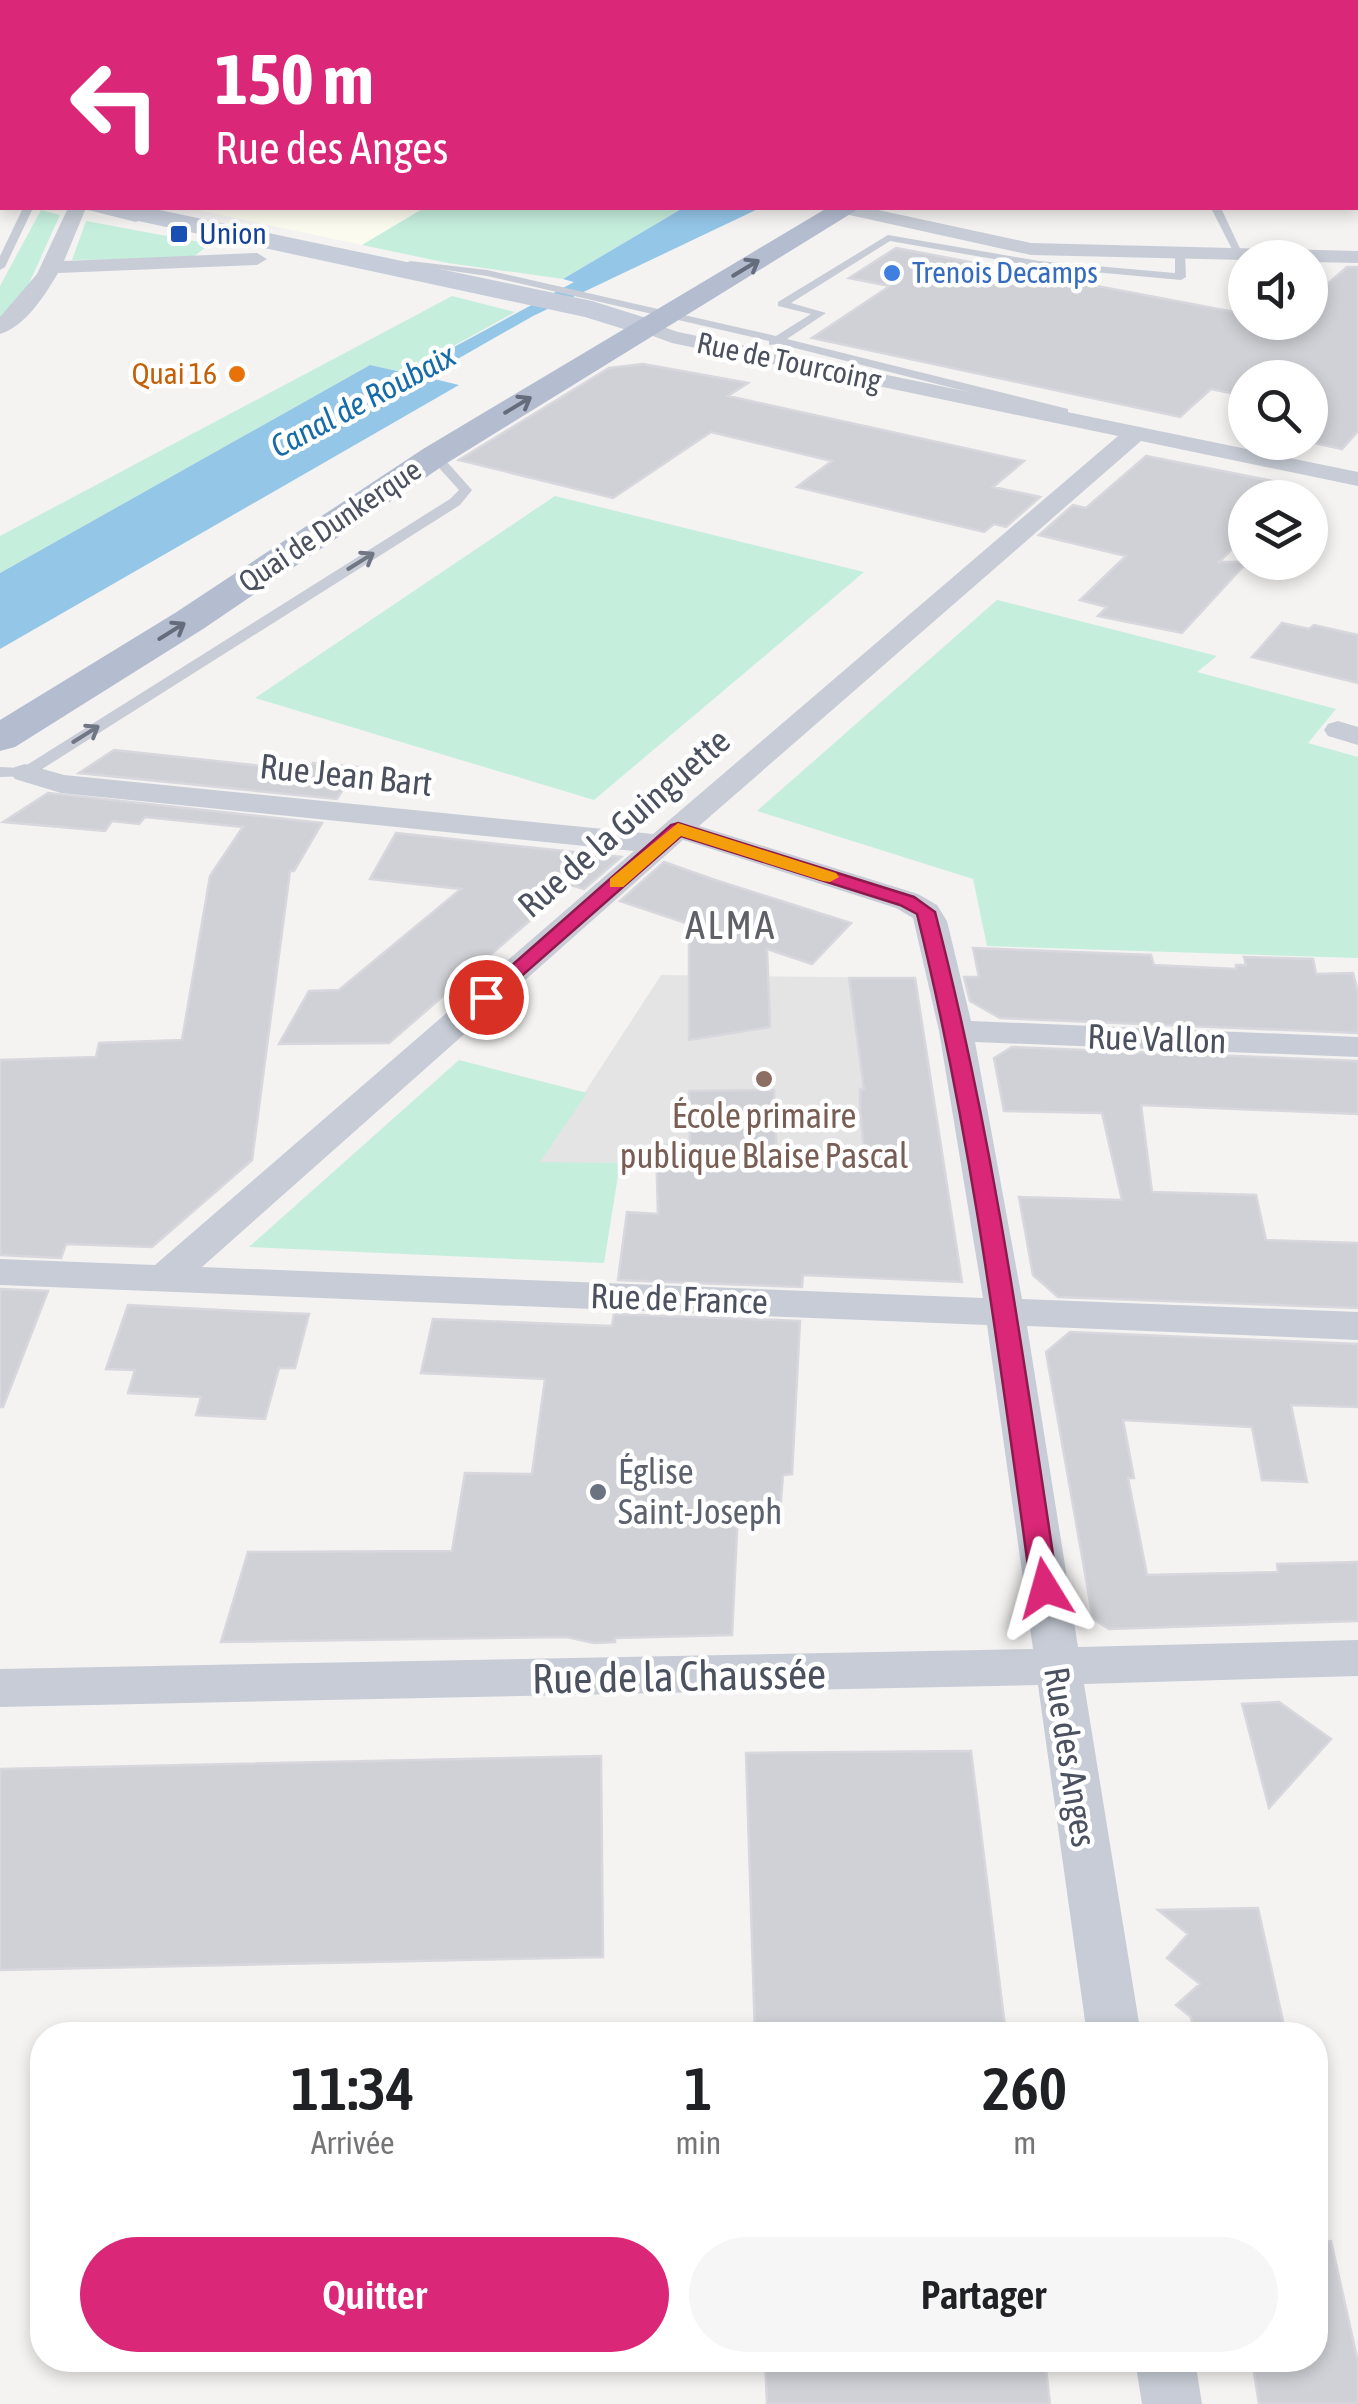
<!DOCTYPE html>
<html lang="fr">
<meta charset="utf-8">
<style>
body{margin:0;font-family:"Asap Condensed",sans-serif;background:#f6f6f6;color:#202124;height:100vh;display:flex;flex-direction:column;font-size:38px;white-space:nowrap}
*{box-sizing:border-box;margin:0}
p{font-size:32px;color:#757577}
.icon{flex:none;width:55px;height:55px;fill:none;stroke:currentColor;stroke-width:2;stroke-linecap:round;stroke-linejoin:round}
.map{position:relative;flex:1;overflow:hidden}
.side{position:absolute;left:30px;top:2022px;width:1298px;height:350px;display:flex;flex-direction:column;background:#fff;border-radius:40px;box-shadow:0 5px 15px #0003}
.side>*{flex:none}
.banner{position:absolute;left:0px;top:0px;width:1360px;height:210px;box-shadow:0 5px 15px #0003;background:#db2777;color:#fff;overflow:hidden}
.controls{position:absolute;left:1228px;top:240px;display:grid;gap:20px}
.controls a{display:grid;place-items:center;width:100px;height:100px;border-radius:50%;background:#fff;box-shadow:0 5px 15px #0003;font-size:50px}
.pin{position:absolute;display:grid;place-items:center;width:85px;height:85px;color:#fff;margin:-42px;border:5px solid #fff;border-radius:50%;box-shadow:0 2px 10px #0007}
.me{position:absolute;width:110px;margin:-55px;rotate:352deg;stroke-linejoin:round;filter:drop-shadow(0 0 8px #0008)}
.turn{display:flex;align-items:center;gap:35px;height:210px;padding:0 50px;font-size:45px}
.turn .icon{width:130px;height:130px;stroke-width:2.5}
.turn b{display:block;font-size:70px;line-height:85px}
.eta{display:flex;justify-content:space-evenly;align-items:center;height:170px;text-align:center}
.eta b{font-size:60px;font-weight:600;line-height:70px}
.primary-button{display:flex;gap:20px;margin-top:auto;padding:20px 50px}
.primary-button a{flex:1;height:115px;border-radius:60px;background:#db2777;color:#fff;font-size:40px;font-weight:600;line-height:115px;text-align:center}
.primary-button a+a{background:#f6f6f6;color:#202124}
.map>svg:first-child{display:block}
.commercial{fill:#fcfbef}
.education{fill:#e5e4e4}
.green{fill:#c5eedd}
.water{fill:#94c6e8}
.building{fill:#d0d1d6;stroke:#d7d7dd;stroke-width:2.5}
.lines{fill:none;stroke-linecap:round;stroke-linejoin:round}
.lane{fill:#c7ccd6;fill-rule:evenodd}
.street{fill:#c7ccd6;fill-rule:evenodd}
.secondary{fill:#c6ccd9;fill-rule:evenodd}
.primary{fill:#b4bccf;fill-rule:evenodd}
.oneway{stroke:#656c7b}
.oneway2{stroke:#707683}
.route{fill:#db2777;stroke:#8e194d;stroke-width:2.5}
.slow{fill:#f59e0b}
.transit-dot{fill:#1a4fb4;stroke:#fff;stroke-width:4}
.shop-dot{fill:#3f7fe0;stroke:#fff;stroke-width:4}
.food-dot{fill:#e8710a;stroke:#fff;stroke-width:4}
.education-dot{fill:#8d6e63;stroke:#fff;stroke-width:4}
.worship-dot{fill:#6b7280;stroke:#fff;stroke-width:4}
.labels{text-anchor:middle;stroke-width:9;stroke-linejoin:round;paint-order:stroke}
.far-transit-label{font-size:30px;fill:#164399;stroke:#fff;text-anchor:start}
.far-shop-label{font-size:30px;fill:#366cbe;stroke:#fff;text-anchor:start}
.far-street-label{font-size:30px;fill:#4b515f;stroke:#fff}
.far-food-label{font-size:30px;fill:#c56008;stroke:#fff;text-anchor:end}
.far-water-label{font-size:32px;font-style:italic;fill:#156ca8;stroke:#fff}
.street-label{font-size:35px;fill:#4b515f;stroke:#fff}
.education-label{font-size:35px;fill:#785e54;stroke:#fff}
.worship-label{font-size:35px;fill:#5b616d;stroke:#fff;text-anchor:start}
.quarter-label{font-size:40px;letter-spacing:2.5px;fill:#5f6167;stroke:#fff}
.near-street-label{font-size:42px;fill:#4b515f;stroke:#fff}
</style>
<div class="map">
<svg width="1358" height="2404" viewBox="0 0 1358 2404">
<rect width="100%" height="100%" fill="#f4f3f2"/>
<!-- commercial -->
<path class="commercial" d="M 261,0 L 1058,0 L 258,2 Z
M 189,208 L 424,208 L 362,245 Z"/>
<!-- education -->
<path class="education" d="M 661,975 L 915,978 L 944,1162 L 539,1163 Z"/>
<!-- green -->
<path class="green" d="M 424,208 L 683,208 L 563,279 L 448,263 L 362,245 Z
M 41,210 L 60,215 L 27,288 L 0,318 L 0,286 Z
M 86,221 L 210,244 L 192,258 L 72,260 Z
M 452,296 L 515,312 L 405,373 L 370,365 L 0,573 L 0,536 Z
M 555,496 L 864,572 L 594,800 L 255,698 Z
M 997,600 L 1217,656 L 1197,672 L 1336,709 L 1308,743 L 1358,757 L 1358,958 L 987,946 L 973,879 L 757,811 Z
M 459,1060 L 587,1093 L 540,1162 L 620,1163 L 604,1263 L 249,1247 Z"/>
<!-- water -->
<path class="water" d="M 683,208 L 760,208 L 533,316 L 426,377 L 459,385 L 0,649 L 0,573 L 370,365 L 406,373 L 574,282 L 563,279 Z"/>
<!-- building -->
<path class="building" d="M 896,248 L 1245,314 L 1245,322 L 1310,327 L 1310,299 L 1347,267 L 1358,267 L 1358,431 L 1342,449 L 1310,442 L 1310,378 L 1245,378 L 1245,396 L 1211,389 L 1180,417 L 812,338 L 890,286 L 849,278 Z
M 643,364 L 748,383 L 728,396 L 1024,461 L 993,487 L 1040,497 L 1006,527 L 994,524 L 984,532 L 797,487 L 832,461 L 711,432 L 613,498 L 459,460 L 609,368 Z
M 1146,456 L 1293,485 L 1281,498 L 1245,498 L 1245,536 L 1219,562 L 1247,562 L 1182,633 L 1098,616 L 1107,607 L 1080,600 L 1126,556 L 1039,535 L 1073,505 L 1086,508 Z
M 1282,623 L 1309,629 L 1314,625 L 1358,635 L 1358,683 L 1252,657 Z
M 114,750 L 308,771 L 313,763 L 357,767 L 337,799 L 79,773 Z
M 48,793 L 322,823 L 294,871 L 290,871 L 252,1160 L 152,1247 L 66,1244 L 61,1258 L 0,1255 L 0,1060 L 96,1057 L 99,1043 L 182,1040 L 210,876 L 243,827 L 145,817 L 139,824 L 112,821 L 105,831 L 3,822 Z
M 396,833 L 621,857 L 584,889 L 571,885 L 389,1043 L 279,1044 L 309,991 L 339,990 L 461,889 L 370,879 Z
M 664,862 L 715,880 L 851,923 L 812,964 L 767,949 L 770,1027 L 689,1040 L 689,924 L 620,901 Z
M 973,948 L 1151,955 L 1154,965 L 1236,969 L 1236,965 L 1246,965 L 1244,957 L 1313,959 L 1316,974 L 1353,973 L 1358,993 L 1358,1033 L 1000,1018 L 970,1001 L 964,977 L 979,977 Z
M 849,978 L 915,978 L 962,1282 L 803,1275 L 802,1287 L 618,1280 L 627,1212 L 658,1214 L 656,1145 L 690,1145 L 689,1091 L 774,1090 L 777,1162 L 865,1162 L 860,1107 L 860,1089 L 864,1089 Z
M 1012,1047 L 1358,1061 L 1358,1114 L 1141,1105 L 1152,1192 L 1256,1195 L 1266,1240 L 1358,1243 L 1358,1308 L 1058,1297 L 1033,1275 L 1019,1197 L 1122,1200 L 1102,1113 L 1004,1111 L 994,1058 Z
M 0,1289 L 48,1291 L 3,1407 L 0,1407 Z
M 128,1305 L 238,1311 L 309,1314 L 295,1368 L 279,1368 L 265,1419 L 196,1415 L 201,1397 L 128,1393 L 135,1370 L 106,1369 Z
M 614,1314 L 800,1321 L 792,1474 L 783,1475 L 780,1512 L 738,1510 L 732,1635 L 615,1638 L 615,1642 L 594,1643 L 567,1637 L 221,1642 L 248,1552 L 452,1551 L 465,1473 L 532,1474 L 545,1379 L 421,1373 L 433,1319 L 612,1326 Z
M 1070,1332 L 1358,1344 L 1358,1407 L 1291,1405 L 1307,1482 L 1262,1480 L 1252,1427 L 1123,1420 L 1134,1478 L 1128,1478 L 1147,1575 L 1278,1572 L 1277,1564 L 1358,1562 L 1358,1621 L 1109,1629 L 1093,1619 L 1046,1352 Z
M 1279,1702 L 1331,1739 L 1269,1808 L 1242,1704 Z
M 971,1751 L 1006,2035 L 755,2035 L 746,1753 Z
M 601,1756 L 603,1957 L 0,1970 L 0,1769 Z
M 1258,1908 L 1286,2035 L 1194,2035 L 1191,2017 L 1176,2005 L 1200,1984 L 1167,1958 L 1188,1934 L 1158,1910 Z
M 1331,2241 L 1358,2362 L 1358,2404 L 1259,2404 L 1252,2360 L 1315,2360 L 1315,2242 Z
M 765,2360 L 1045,2360 L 1050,2404 L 767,2404 Z"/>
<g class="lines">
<!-- lane -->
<path class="lane" d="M 23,208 L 33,208 L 5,267 L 0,270 L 0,256 Z
M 80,208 L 97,208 L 141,219 L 136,222 Z
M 1211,208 L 1221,208 L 1244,257 L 1235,255 Z
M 888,235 L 1039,261 L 1175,273 L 1175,254 L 1180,251 L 1185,254 L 1186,277 L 1181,280 L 1039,267 L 890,241 L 791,303 L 826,313 L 787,339 L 1068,409 L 1068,415 L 1064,416 L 779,344 L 769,345 L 769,341 L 487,276 L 405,264 L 410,261 L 487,270 L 776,336 L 811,314 L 778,306 L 778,302 Z
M 431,453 L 439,453 L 472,490 L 460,505 L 31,776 L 0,777 L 0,767 L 22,768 L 450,499 L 459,490 L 431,459 Z"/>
<!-- street -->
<path class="street" d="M 0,113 L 2,113 L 2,123 L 0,123 Z
M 68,208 L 86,208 L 64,261 L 257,253 L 267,259 L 257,265 L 58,273 C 45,295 26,326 0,334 L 0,317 L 37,274 Z
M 836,208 L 869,208 L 1031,243 L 1358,251 L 1358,263 L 1310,262 L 1310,258 L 1245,260 L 1031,255 L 845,214 Z
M 646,321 L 678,332 L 1358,472 L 1358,486 L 1141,441 L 699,826 L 918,894 L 937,905 L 947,921 L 971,1021 L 1358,1037 L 1358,1057 L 975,1042 L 1022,1299 L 1358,1312 L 1358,1340 L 1027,1326 L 1078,1647 L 1358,1640 L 1358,1676 L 1084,1684 L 1141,2035 L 1087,2035 L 1038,1685 L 0,1707 L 0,1669 L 1033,1649 L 987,1325 L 0,1285 L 0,1259 L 155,1265 L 634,851 L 61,793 L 15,779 L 10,773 L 15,767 L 25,764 L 64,775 L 653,834 L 1118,436 L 672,343 L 639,331 L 635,327 ZM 683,840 L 896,908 L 913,918 L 939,1031 L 983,1298 L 202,1267 Z
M 1338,721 L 1358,727 L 1358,745 L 1328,736 L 1324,730 L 1328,724 Z
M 1135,2360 L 1195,2360 L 1202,2404 L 1142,2404 Z"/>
<!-- secondary -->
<path class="secondary" d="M 0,175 L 2,175 L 2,191 L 0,191 Z
M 102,208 L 150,208 L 592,301 L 656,321 L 661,327 L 656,333 L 646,336 L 585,317 L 115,216 Z"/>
<!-- primary -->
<path class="primary" d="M 827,208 L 860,208 L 447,463 L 203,629 L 15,747 L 0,751 L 0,720 L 175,613 L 423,449 Z"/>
</g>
<!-- one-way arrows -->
<defs><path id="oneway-shaft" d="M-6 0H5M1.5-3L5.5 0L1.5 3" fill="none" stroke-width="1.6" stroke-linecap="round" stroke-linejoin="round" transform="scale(2.5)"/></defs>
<g class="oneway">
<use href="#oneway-shaft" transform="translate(746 268) rotate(-31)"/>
<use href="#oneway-shaft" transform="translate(518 405) rotate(-31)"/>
<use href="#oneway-shaft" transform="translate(172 631) rotate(-32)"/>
</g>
<g class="oneway2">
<use href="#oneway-shaft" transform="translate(361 561) rotate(-32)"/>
<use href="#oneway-shaft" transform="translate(86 734) rotate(-32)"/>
</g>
<!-- route -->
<path class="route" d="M 678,823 L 914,897 L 935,912 C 993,1134 1024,1361 1058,1588 L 1054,1596 L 1045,1599 L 1035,1596 L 1031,1588 C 1000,1363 972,1136 917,914 L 900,905 L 681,836 L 493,1001 L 479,1001 L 476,997 L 671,825 Z"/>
<!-- slow -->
<path class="slow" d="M 678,823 L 836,873 L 839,877 L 830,882 L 823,881 L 681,836 L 623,887 L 610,887 L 610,879 Z"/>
<!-- markers -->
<rect class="transit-dot" x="169" y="224" width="20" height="20" rx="5"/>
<circle class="shop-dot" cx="892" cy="273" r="10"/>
<circle class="food-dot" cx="237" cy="374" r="10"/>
<circle class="education-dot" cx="764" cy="1079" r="10"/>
<circle class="worship-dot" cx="598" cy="1492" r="10"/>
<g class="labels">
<!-- far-transit labels -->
<g class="far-transit-label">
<text x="199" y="244">Union</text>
</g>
<!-- far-shop labels -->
<g class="far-shop-label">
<text x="912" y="283">Trenois Decamps</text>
</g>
<!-- far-street labels -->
<g class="far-street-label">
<text transform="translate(789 362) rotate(12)" y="10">Rue de Tourcoing</text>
<text transform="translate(330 526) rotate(-34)" y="10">Quai de Dunkerque</text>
</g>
<!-- far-food labels -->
<g class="far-food-label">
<text x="217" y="384">Quai 16</text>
</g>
<!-- far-water labels -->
<g class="far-water-label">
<text transform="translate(363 401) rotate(-28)" y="11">Canal de Roubaix</text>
</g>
<!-- street labels -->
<g class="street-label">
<text transform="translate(346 775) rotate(6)" y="12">Rue Jean Bart</text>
<text transform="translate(624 823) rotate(-41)" y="12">Rue de la Guinguette</text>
<text transform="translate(1157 1039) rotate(2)" y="12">Rue Vallon</text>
<text transform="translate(679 1299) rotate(2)" y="12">Rue de France</text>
<text transform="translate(1070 1757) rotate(81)" y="12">Rue des Anges</text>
</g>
<!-- education labels -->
<g class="education-label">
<text x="764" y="1128">École primaire<tspan x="764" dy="40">publique Blaise Pascal</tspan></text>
</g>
<!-- worship labels -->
<g class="worship-label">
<text x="618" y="1484">Église<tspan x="618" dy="40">Saint-Joseph</tspan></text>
</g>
<!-- quarter labels -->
<g class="quarter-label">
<text x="731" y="939">ALMA</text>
</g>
<!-- near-street labels -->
<g class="near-street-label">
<text transform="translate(679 1676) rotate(-1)" y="15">Rue de la Chaussée</text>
</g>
</g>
</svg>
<div class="controls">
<a><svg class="icon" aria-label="sound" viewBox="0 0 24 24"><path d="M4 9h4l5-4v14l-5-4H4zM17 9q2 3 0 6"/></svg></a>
<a><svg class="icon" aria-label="search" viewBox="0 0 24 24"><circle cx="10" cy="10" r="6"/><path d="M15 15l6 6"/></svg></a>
<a><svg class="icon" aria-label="layers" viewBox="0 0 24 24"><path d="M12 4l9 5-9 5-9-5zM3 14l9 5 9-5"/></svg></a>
</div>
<div class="pin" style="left:486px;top:997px;background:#d93025"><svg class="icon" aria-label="arrive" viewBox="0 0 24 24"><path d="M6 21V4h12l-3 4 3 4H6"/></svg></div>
<svg class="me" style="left:1045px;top:1588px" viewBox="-20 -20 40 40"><path d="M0-17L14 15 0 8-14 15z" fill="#db2777" stroke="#fff" stroke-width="4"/></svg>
<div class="banner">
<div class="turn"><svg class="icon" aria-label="left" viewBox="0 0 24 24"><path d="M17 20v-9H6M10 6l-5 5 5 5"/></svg><div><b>150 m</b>Rue des Anges</div></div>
</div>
<section class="side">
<div class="eta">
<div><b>11:34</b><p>Arrivée</p></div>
<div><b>1</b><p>min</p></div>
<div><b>260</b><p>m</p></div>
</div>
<div class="primary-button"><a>Quitter</a><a>Partager</a></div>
</section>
</div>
